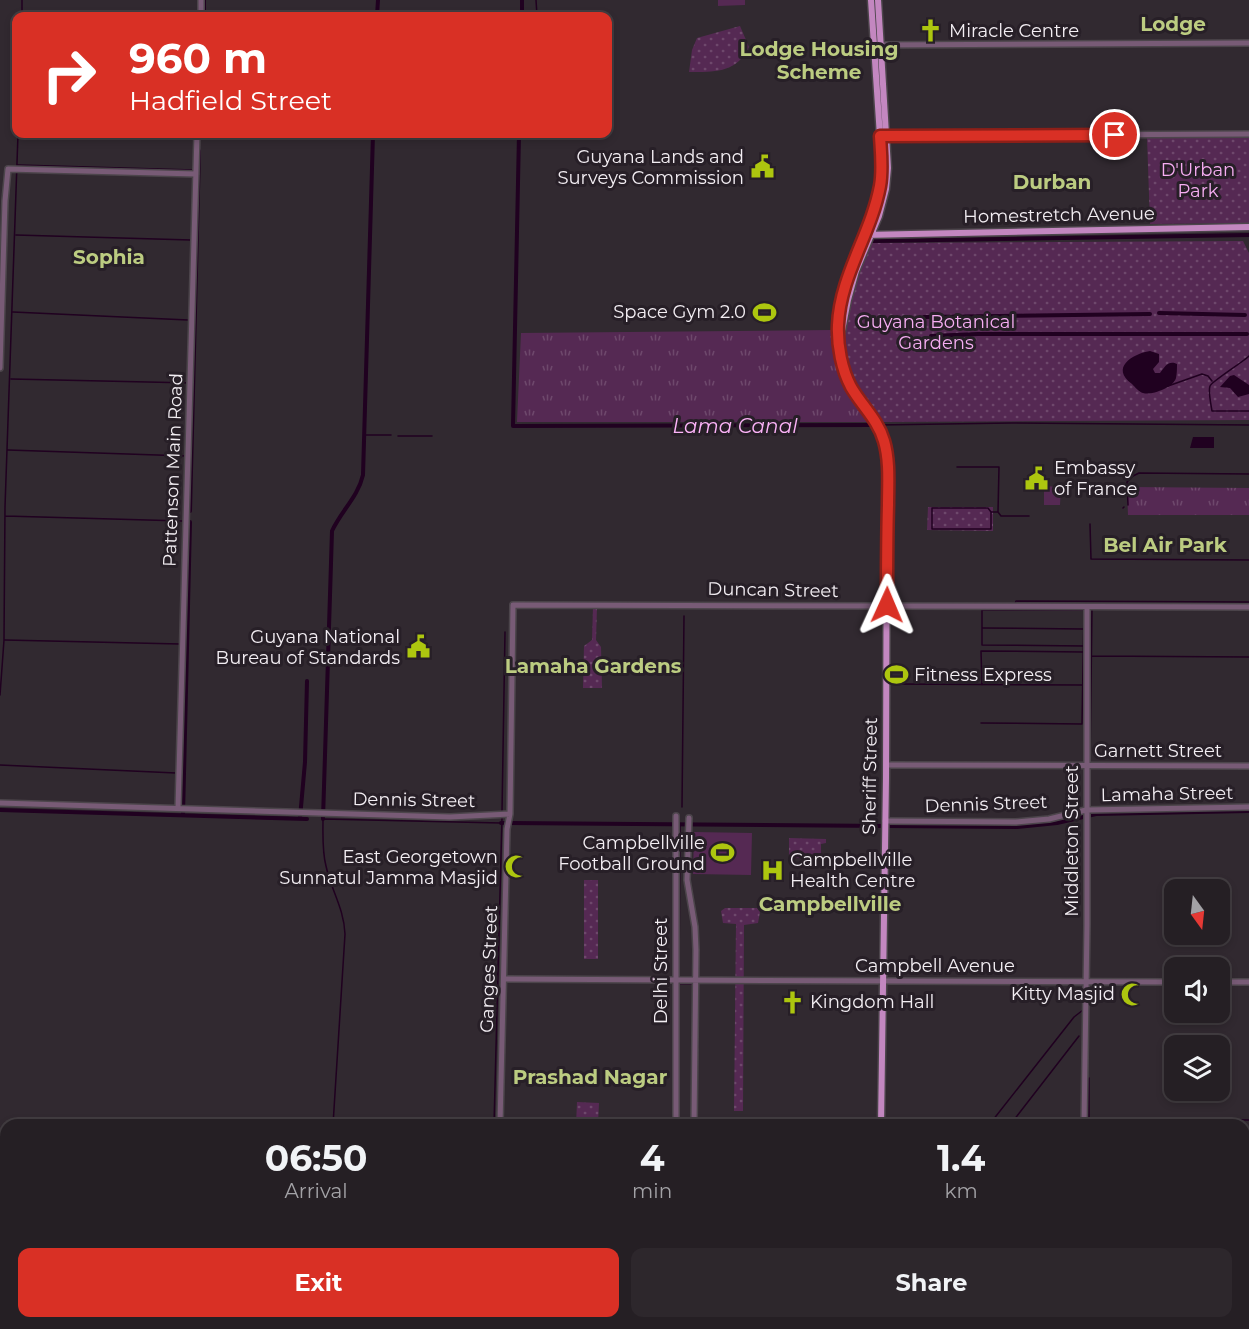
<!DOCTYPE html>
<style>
body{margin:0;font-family:Montserrat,sans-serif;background:#2d272c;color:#f1f3f6;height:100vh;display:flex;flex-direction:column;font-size:22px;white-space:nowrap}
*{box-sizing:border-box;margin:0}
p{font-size:20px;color:#a3a2a6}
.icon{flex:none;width:33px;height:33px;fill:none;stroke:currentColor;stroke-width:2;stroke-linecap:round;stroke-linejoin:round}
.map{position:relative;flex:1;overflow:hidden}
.side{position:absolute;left:0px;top:1119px;width:1250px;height:210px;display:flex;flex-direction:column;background:#251f24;border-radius:18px 18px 0 0;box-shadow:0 3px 9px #0003,0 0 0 2px #423d41}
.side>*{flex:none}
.guide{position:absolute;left:12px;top:12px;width:600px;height:126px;border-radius:12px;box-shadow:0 3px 9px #0003,0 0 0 2px #423d41;background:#d93025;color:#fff;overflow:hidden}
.needle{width:39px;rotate:165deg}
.buttons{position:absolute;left:1164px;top:879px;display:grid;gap:12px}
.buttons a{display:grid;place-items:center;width:66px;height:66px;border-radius:12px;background:#251f24;box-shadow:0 3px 9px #0003,0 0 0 2px #423d41;font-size:30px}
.pin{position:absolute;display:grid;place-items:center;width:51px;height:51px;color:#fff;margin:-26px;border:3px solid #fff;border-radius:50%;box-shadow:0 2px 6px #0007}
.me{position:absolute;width:66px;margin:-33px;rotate:1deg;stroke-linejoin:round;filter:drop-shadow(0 0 4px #0008)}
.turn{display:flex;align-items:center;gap:21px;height:126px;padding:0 18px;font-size:27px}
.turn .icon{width:78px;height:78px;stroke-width:2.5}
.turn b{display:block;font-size:42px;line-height:51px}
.eta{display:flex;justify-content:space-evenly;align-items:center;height:102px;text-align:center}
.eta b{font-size:36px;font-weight:700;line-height:42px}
.cta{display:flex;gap:12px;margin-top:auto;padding:12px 18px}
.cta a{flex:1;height:69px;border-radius:12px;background:#d93025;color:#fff;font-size:24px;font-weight:700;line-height:69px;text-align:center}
.cta a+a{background:#2d272c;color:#f1f3f6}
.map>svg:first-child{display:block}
.grass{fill:url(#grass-tufts)}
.forest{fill:url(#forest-crowns)}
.park{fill:url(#park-dots)}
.pitch{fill:#552953}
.water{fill:#200120}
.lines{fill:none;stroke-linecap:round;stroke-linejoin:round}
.stream{stroke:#200120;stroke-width:1.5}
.canal{stroke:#200120;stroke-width:4}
.minor-casing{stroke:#4c454b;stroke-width:8}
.major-casing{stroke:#4c454b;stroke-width:9}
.minor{stroke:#785b76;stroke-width:5}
.major{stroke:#c387c0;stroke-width:6}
.route-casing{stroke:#8d1f18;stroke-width:15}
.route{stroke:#d93025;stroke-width:10}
.labels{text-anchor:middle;stroke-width:6;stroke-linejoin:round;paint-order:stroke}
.poi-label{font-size:18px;fill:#f3eef3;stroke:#271f27;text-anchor:end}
.park-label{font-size:18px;fill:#f6adf2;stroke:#271f27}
.street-label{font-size:18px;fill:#f3eef3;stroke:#271f27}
.neighbourhood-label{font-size:20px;font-weight:bold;fill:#bccc81;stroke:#271f27}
.water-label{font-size:20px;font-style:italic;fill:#fcb3f8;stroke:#271f27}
</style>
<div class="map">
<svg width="1249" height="1329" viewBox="0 0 1249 1329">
<defs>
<pattern id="grass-tufts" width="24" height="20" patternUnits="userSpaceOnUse" patternTransform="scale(1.5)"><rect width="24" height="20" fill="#552953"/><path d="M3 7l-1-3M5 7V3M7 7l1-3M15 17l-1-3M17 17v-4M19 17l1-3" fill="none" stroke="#6e486c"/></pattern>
<pattern id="forest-crowns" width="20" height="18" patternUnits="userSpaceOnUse" patternTransform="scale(1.5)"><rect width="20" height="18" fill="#7d3c7a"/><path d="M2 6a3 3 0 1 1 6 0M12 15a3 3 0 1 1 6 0" fill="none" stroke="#90588d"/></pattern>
<pattern id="park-dots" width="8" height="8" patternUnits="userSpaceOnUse" patternTransform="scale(1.5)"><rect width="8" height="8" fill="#552953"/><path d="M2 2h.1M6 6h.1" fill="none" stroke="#6e486c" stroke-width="1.8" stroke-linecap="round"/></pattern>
</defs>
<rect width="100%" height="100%" fill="#312930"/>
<!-- grass -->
<path class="grass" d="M 834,330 L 836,360 L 849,390 L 867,422 L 517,422 L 521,333 Z
M 1127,487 L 1249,488 L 1249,515 L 1128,515 Z"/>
<!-- forest -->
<path class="forest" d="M 46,1123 L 172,1124 L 46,1125 Z"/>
<!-- park -->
<path class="park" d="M 740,26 L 749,47 C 737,73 714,72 689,72 L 692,50 L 697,38 Z
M 1249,136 L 1249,223 L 1150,224 L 1147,137 Z
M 1243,241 L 1249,253 L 1249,420 L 881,422 C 864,399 847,371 844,342 C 841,317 861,266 871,243 Z
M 928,507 L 993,507 L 993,531 L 927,530 Z
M 593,607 L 597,607 L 596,640 L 601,647 L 602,688 L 583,688 L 584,646 L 592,640 Z
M 789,838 L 826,839 L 826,843 L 821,844 L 821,858 L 789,858 Z
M 584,880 L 598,880 L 598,959 L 584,959 Z
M 725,908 L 757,908 L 760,912 L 758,923 L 744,925 L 743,1111 L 734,1111 L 736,924 L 723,923 L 721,911 Z
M 577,1102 L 599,1103 L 598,1125 L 576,1125 Z"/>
<!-- pitch -->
<path class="pitch" d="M 718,0 L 745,0 L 745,5 L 718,6 Z
M 1044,486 L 1061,487 L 1060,505 L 1044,505 Z
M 694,832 L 752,833 L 751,875 L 693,874 Z"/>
<!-- water -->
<path class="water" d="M 1150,351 L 1159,354 L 1159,362 L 1153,369 L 1155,373 L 1160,373 C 1165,366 1169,360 1177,364 C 1177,367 1177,374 1176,378 C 1175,382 1170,386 1166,388 C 1160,391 1150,395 1143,393 C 1139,392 1135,387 1132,384 C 1110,368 1132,354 1150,351 Z
M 1234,375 L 1249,385 L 1249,394 L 1238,397 L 1230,388 L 1220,387 L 1230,376 Z
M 1193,437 L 1214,437 L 1214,448 L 1190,448 Z"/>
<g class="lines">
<!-- stream -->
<path class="stream" d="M 536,0 L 537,16
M 22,16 L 22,0
M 18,165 L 193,170
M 16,235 L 191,240
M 13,312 L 188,320
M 1249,356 C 1243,362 1211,382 1210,386 C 1208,392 1211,404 1212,411 L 1249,411
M 11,379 L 193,383
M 1168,386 L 1202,374 L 1208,376 L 1212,381
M 878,425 L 1011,423 L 1249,425
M 365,435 L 391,435
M 398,436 L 432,436
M 8,450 L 187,456
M 957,467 L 999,467 L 998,512
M 1128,505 L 1127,482 L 1133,476 L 1139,473 L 1249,474
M 1123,508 L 1124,507
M 991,512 L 988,508 L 932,508 L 932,529 L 991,529 L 991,512 L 998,512 L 1001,516 L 1029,516
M 5,516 L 183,521
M 1090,524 L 1091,559 L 1249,560
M 792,603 L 807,603
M 889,603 L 972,604
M 1015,604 L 1016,601 L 1249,602
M 983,628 L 1083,629
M 5,640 L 180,644
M 1092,656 L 1249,657
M 894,684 L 1082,685
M 982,685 L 981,651 L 1083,652
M 0,695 L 4,640 L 5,507 L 18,134
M 981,723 L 1082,724 L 1084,610 L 982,610 L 982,645 L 1084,646
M 1090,763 L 1092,608
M 0,765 L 176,773
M 682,807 L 684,616
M 1090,808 L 1090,767
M 502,812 L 505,632
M 1090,832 L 1090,812
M 1090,907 L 1090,893
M 679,977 L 680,824
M 1089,977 L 1089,938
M 680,984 L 693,984
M 698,984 L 698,1048
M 679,1040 L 679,982
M 1089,1078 L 1089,1118 L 1249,1120
M 333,1125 L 345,934 C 344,908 331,890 326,866 C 322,851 323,834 323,819 L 501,823
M 494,1125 L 502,817
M 989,1125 L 1074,1017 L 1083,1010
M 1010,1125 L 1079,1036
M 1244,1263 L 1249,1263
M 0,1315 L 6,1315
M 325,1329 L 326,1323
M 489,1329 L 490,1323
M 875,1329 L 875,1323"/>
<!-- canal -->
<path class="canal" d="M 204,10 L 204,0
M 377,16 L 378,0
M 522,16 L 522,0
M 519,134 L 513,426 L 874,425
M 872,241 L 1249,235
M 1159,313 L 1245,315
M 924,317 L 1150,314
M 931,336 L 978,334 L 1247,334
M 190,511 L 199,151
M 0,810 L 307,819
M 183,815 L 190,522
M 300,818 L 305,762 L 307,681
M 323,819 L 332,531 C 341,511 358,497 363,475 L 373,134
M 501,823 L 1017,827 L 1057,823 L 1096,814 L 1249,811"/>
<defs>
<path id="minor" d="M 201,16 L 201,0
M 875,45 L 1249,43
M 880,136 L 1249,134
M 0,368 L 5,201 L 8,169 L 196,174
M 886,765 L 1249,766
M 0,803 L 450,817 L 510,814
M 178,808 L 197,134
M 689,818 L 687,880 L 695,927 L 696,950 L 694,1125
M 885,821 L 1016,822 L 1049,819 L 1086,810 L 1249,807
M 504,979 C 727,980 951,982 1174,982
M 1220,982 L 1249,982
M 500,1125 L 507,829 L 510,814 L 513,605 L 1249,607
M 676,1125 L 676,816
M 1084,1125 L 1087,925 L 1087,607
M 1244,1267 L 1249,1267
M 675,1323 L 675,1329
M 687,1329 L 687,1323"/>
<path id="major" d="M 871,0 L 882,167 C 875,229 830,285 839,348 C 841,362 845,376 852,388 C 866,413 883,425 887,456 L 886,778 L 881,1125
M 864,235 L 1249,227
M 841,336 L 848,300 L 856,271 L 879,216 L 886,189 L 888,168 L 878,0
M 841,1329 L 846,1323
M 881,1329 L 882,1323"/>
</defs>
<!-- minor casing -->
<use href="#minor" class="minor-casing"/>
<!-- major casing -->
<use href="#major" class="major-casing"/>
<!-- minor -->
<use href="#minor" class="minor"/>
<!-- major -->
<use href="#major" class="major"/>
</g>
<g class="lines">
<defs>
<path id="route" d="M 887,605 C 887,572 887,538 888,505 C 888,485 890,461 884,441 C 878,420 862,406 851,387 C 842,370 837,346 838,325 C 840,276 871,234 880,186 C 883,170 881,153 880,136 L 1115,135"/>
</defs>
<!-- route casing -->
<use href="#route" class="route-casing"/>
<!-- route -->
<use href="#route" class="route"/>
</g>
<!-- icons -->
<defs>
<symbol id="church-bare" viewBox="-9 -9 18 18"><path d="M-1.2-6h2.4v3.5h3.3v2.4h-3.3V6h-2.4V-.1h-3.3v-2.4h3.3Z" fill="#adc60f" stroke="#271f27" stroke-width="2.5" paint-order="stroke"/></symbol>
<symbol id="civic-bare" viewBox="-9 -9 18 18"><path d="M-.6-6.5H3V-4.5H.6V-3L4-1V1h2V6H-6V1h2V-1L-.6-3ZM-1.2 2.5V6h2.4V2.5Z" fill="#adc60f" stroke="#271f27" stroke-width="2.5" paint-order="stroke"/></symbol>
<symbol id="stadium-bare" viewBox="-9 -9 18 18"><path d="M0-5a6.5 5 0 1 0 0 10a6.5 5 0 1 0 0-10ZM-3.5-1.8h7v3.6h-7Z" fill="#adc60f" stroke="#271f27" stroke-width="2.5" paint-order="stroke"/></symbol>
<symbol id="mosque-bare" viewBox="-9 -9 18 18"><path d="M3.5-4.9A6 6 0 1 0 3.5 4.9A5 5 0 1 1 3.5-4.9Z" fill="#adc60f" stroke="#271f27" stroke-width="2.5" paint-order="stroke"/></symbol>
<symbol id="hospital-bare" viewBox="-9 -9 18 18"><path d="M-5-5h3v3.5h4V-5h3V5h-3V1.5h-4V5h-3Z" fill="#adc60f" stroke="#271f27" stroke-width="2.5" paint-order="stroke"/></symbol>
</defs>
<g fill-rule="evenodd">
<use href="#church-bare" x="914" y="14" width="33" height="33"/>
<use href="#civic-bare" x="746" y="150" width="33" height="33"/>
<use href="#stadium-bare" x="748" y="296" width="33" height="33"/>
<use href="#civic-bare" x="1020" y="462" width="33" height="33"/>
<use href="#civic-bare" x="402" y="630" width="33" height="33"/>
<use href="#stadium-bare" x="880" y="658" width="33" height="33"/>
<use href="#stadium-bare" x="706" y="836" width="33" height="33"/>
<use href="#mosque-bare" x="500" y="850" width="33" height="33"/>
<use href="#hospital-bare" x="756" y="854" width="33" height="33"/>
<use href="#mosque-bare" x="1116" y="978" width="33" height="33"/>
<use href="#church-bare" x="776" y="986" width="33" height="33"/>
</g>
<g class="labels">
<!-- poi labels -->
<g class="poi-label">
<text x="949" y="37" text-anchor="start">Miracle Centre</text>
<text x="744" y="163">Guyana Lands and<tspan x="744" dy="21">Surveys Commission</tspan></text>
<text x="746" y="318">Space Gym 2.0</text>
<text x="1054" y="474" text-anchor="start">Embassy<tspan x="1054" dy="21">of France</tspan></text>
<text x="400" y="643">Guyana National<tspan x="400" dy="21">Bureau of Standards</tspan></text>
<text x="914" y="681" text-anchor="start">Fitness Express</text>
<text x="705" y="849">Campbellville<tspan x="705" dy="21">Football Ground</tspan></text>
<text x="498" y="863">East Georgetown<tspan x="498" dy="21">Sunnatul Jamma Masjid</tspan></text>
<text x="790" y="866" text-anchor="start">Campbellville<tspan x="790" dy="21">Health Centre</tspan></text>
<text x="1115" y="1000">Kitty Masjid</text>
<text x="810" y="1008" text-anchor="start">Kingdom Hall</text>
</g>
<!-- park labels -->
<g class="park-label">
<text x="1198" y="176">D'Urban<tspan x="1198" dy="21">Park</tspan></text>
<text x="936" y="328">Guyana Botanical<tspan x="936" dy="21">Gardens</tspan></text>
</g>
<!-- street labels -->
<g class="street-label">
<text transform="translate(1059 215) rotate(-1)" y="6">Homestretch Avenue</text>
<text transform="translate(173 470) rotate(-88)" y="6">Pattenson Main Road</text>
<text transform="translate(773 590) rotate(1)" y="6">Duncan Street</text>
<text x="1158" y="757">Garnett Street</text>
<text transform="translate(870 776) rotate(-89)" y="6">Sheriff Street</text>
<text transform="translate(1167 794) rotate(-1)" y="6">Lamaha Street</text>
<text transform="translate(414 800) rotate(1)" y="6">Dennis Street</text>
<text transform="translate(986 804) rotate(-2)" y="6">Dennis Street</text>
<text transform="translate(1072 841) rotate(-90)" y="6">Middleton Street</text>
<text x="935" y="972">Campbell Avenue</text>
<text transform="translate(489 969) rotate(-88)" y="6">Ganges Street</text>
<text transform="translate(661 971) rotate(-90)" y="6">Delhi Street</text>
</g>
<!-- neighbourhood labels -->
<g class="neighbourhood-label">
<text x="1173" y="31">Lodge</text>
<text x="819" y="56">Lodge Housing<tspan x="819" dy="23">Scheme</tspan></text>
<text x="1052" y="189">Durban</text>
<text x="109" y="264">Sophia</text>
<text x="1165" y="552">Bel Air Park</text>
<text x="593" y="673">Lamaha Gardens</text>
<text x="830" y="911">Campbellville</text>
<text x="590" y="1084">Prashad Nagar</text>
</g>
<!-- water labels -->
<g class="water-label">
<text x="735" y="433">Lama Canal</text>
</g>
</g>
</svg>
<div class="buttons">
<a><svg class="needle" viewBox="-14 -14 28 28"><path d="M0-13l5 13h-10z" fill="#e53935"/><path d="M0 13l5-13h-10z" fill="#a3a2a6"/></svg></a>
<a><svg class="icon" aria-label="sound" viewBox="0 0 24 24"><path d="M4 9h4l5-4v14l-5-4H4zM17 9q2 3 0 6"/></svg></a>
<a><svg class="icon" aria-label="layers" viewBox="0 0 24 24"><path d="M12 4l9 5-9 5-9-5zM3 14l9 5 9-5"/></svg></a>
</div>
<div class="pin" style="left:1115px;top:135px;background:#d93025"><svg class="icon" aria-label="arrive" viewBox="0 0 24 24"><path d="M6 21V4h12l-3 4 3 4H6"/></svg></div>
<svg class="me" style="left:887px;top:605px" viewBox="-20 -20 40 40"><path d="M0-17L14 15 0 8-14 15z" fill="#d93025" stroke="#fff" stroke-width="4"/></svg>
<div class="guide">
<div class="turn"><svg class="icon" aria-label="right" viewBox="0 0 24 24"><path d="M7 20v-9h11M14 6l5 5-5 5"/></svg><div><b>960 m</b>Hadfield Street</div></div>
</div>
<section class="side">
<div class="eta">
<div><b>06:50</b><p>Arrival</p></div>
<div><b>4</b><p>min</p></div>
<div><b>1.4</b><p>km</p></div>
</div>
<div class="cta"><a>Exit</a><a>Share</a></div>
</section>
</div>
